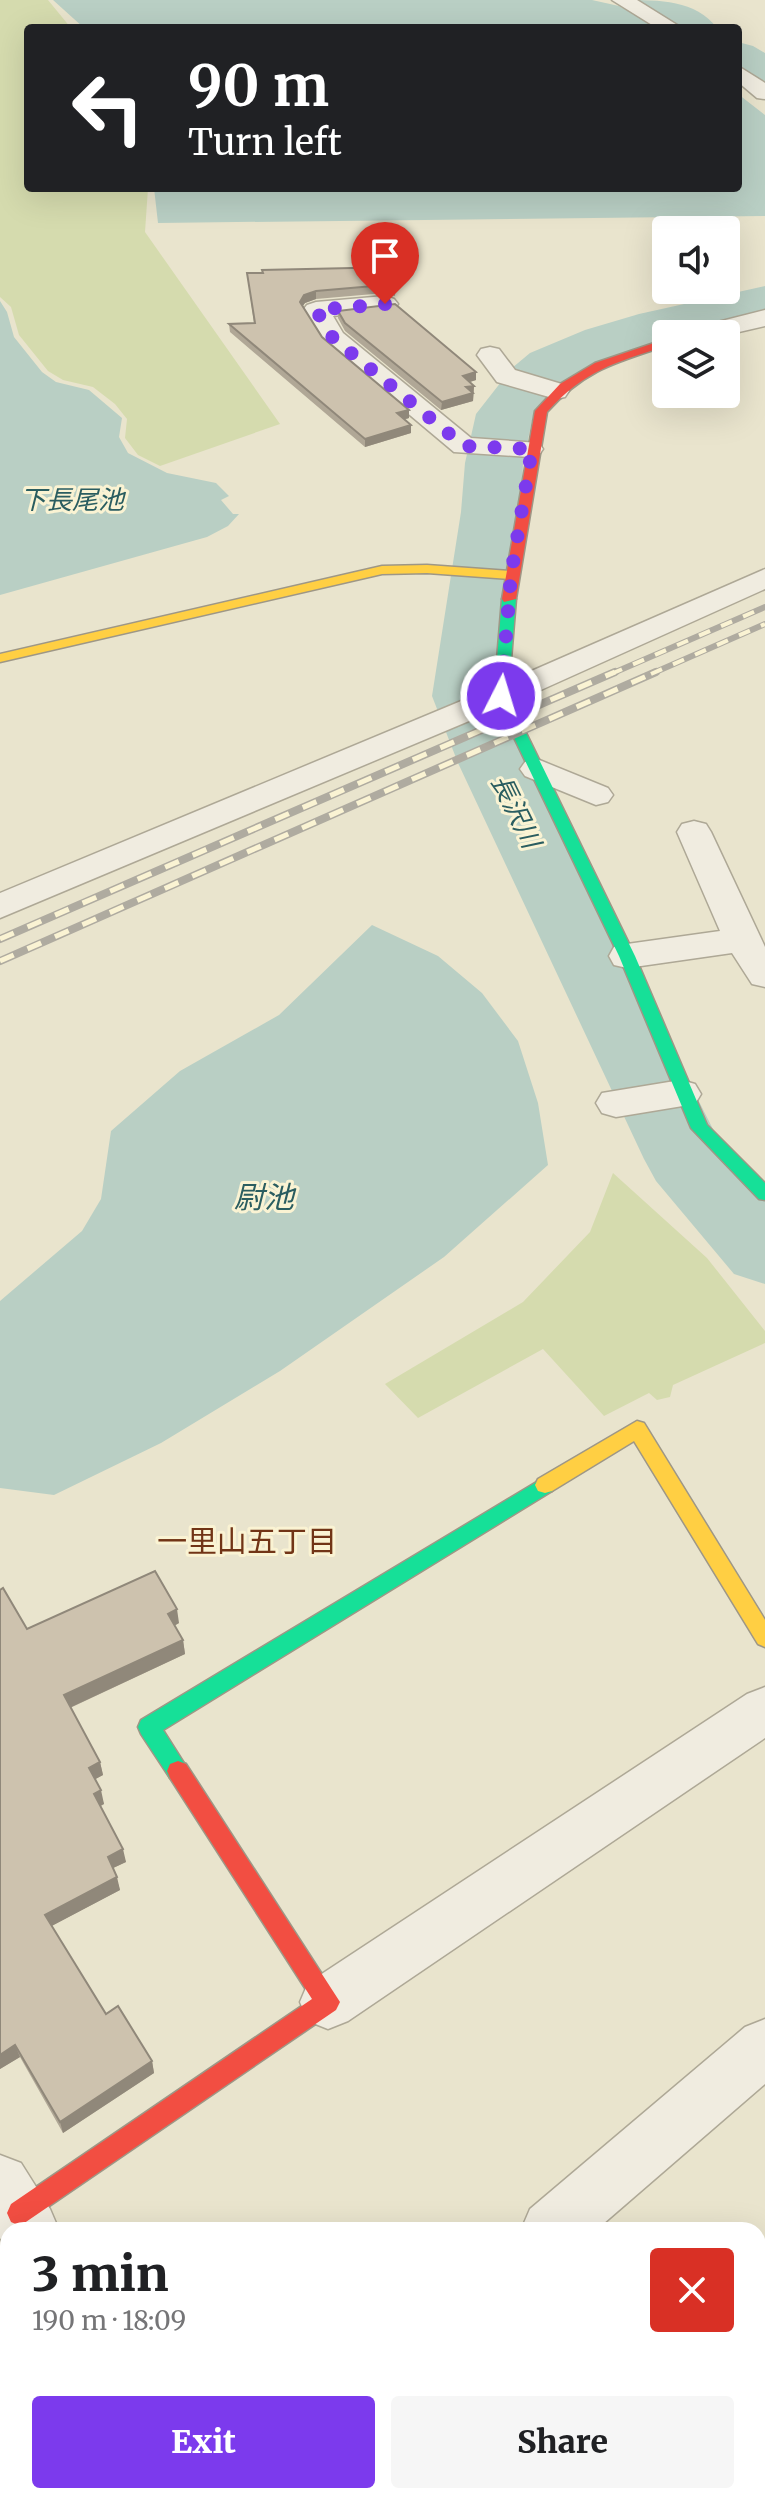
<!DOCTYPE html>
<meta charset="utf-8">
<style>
body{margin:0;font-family:Merriweather,"Noto Sans JP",serif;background:#f6f6f6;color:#202124;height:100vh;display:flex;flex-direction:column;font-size:30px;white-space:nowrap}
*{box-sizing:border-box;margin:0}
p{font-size:26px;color:#757577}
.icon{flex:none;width:44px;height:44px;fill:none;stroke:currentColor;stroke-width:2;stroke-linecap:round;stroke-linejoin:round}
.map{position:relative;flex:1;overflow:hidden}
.panel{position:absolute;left:0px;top:2222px;width:766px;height:282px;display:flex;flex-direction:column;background:#fff;border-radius:24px 24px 0 0;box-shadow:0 8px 32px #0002}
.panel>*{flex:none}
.top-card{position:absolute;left:24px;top:24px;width:718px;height:168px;border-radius:8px;box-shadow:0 8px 32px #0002;background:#202124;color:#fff;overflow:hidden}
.buttons{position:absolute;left:652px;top:216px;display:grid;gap:16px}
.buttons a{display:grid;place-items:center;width:88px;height:88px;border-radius:8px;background:#fff;box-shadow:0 8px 32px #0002;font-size:40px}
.pin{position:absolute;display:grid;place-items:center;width:68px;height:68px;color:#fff;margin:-82px -34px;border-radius:50% 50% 50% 0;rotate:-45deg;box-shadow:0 0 8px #0007}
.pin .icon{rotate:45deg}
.me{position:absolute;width:88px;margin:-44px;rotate:5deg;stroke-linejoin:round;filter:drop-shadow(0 0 6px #0008)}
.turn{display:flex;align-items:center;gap:28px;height:168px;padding:0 32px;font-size:36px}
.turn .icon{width:104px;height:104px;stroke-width:2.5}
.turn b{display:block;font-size:56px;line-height:68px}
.round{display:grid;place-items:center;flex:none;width:84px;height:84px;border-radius:8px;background:#f6f6f6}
.head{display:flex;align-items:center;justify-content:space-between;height:136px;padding:0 32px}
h1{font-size:48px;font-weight:800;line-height:60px}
.primary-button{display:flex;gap:16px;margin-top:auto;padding:16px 32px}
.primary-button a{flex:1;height:92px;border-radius:8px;background:#7c3aed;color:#fff;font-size:32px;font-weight:800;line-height:92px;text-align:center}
.primary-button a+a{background:#f6f6f6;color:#202124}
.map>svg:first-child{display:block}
.green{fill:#d5dbae}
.water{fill:#b9cfc4}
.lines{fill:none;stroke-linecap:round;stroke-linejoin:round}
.river{fill:#b9cfc4;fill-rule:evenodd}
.street-casing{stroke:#aea896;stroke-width:3}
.fast-casing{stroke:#9e9786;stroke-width:3}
.slow-casing{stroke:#9e9786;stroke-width:3}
.jam-casing{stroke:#9e9786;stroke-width:3}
.street{fill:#f0ece0;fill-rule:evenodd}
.fast{fill:#16e098;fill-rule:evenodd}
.slow{fill:#ffcf43;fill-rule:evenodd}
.jam{fill:#f24e42;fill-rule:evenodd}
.rail-far1-casing{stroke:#afaba0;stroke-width:6}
.rail-casing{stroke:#afaba0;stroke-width:8}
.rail-far1{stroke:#faf3d3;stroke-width:4;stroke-dasharray:12;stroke-linecap:butt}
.rail{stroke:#faf3d3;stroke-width:5;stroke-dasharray:15;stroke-linecap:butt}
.wall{fill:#b0a796}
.shaded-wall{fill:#90887a}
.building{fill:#cdc2ae;stroke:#90887a;stroke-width:2}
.route{stroke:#7c3aed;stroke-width:14;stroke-dasharray:0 25.2}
.labels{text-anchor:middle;stroke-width:6;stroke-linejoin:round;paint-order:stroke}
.far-water-label{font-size:26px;font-style:italic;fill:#2a5d60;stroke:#faf3d3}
.water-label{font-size:30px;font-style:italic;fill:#2a5d60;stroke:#faf3d3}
.neighbourhood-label{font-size:30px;fill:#713416;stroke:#faf3d3}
</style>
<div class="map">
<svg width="765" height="2503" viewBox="0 0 765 2503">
<rect width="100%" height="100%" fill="#e9e4cd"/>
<!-- green -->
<path class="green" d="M 0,0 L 48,0 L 71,28 L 28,28 L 28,188 L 148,188 L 145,232 L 280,424 L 160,466 L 138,455 L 125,438 L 127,419 L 115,404 L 93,387 L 63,380 L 48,371 L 19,335 L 11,307 L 0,297 Z
M 613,1173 L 707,1258 L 765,1331 L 765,1343 L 673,1385 L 670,1397 L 657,1400 L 649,1393 L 604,1416 L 543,1349 L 418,1418 L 385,1384 L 523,1302 L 590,1232 Z"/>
<!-- water -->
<path class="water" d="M 53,0 L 592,0 L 619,6 L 658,28 L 84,28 Z
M 738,94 L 765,115 L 765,216 L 158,223 L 154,188 L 738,188 Z
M 0,301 L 7,312 L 14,337 L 42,372 L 56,382 L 89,390 L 122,418 L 119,437 L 128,453 L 167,473 L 216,483 L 229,496 L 221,500 L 233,514 L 239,514 L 228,526 L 207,537 L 0,595 Z
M 372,925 L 438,956 L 482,993 L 518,1041 L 538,1103 L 548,1165 L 444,1257 L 280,1371 L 161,1443 L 54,1495 L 0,1488 L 0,1301 L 82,1231 L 101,1199 L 111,1131 L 180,1071 L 279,1015 Z"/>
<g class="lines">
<!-- river -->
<path class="river" d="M 625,0 C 659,0 696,0 717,28 C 684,28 647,31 625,0 Z
M 738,42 L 753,46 L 765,53 L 765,86 L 749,82 L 738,75 Z
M 765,286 L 765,318 L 691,334 L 666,334 L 666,340 L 623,354 L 570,377 L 552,392 L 533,416 L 523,463 L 521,512 L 500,696 L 528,763 L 719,1141 L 765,1193 L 765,1284 L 734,1274 L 656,1181 L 644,1159 L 458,763 L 432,696 L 461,512 L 465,463 L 476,414 L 512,368 L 530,353 L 585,330 L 639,314 Z"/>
<defs>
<path id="street" d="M 612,0 L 637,0 L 682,28 L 657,28 Z
M 738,66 L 765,83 L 765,99 L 757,98 L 738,82 Z
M 385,296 L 394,299 L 398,304 L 394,309 L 333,316 L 343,333 L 471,438 L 539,443 L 543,449 L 539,455 L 529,457 L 454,452 L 324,343 L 303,310 L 307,305 L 316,302 Z
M 765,310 L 765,326 L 726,335 L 686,334 L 690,329 Z
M 490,347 L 499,349 L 515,370 L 565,385 L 569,391 L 565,397 L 556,399 L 497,382 L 477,355 L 481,349 Z
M 765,569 L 765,589 L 512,703 L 0,918 L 0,893 L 490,689 Z
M 537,759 L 608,788 L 613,795 L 608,802 L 596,805 L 525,776 L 520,769 L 525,762 Z
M 694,821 L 706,824 L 711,832 L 765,947 L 765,987 L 752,984 L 732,953 L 627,968 L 614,965 L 609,956 L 614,947 L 627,944 L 720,931 L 677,832 L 682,824 Z
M 681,1080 L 695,1084 L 701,1094 L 695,1104 L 616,1117 L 602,1113 L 596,1103 L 602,1093 Z
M 765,1687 L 765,1738 L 348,2021 L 328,2029 L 308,2021 L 300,2002 L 308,1983 L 747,1694 Z
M 765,2019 L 765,2084 L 596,2230 L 521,2230 L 530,2209 L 745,2027 Z
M 0,2155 L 21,2163 L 50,2209 L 59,2230 L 8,2230 L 8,2251 L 0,2238 Z
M 8,2253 L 8,2315 L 0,2318 L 0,2256 Z
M 765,2462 L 765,2503 L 725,2503 L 728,2496 L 758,2496 L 758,2465 Z
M 133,2496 L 197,2496 L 200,2502 L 202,2496 L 271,2496 L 268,2503 L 136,2503 Z"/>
<path id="fast" d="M 509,595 L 516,599 L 508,696 L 635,956 L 707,1125 L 765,1183 L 765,1200 L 759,1199 L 691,1128 L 619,956 L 494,696 L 502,599 Z
M 545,1477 L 552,1479 L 555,1485 L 552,1491 L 163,1730 L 189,1771 L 186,1778 L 178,1781 L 170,1778 L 141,1734 L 138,1727 L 141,1720 Z"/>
<path id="slow" d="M 427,565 L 511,571 L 517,575 L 511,579 L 427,573 L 382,574 L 0,662 L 0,654 L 382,566 Z
M 637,1421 L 644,1423 L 765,1620 L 765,1647 L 758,1644 L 634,1441 L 552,1491 L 545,1493 L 538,1491 L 535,1485 L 538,1479 Z"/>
<path id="jam" d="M 666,339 L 666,346 C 614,363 585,370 547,412 L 516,599 L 504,602 L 502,599 L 535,411 L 560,384 L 595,363 Z
M 178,1761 L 186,1764 L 340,2002 L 336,2010 L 20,2226 L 11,2222 L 7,2213 L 11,2204 L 312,1999 L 170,1778 L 167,1771 L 170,1764 Z"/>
</defs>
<!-- street casing -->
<use href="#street" class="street-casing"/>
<!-- fast casing -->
<use href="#fast" class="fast-casing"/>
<!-- slow casing -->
<use href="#slow" class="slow-casing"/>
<!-- jam casing -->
<use href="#jam" class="jam-casing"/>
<!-- street -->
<use href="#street" class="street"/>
<!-- fast -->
<use href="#fast" class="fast"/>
<!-- slow -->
<use href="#slow" class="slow"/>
<!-- jam -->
<use href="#jam" class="jam"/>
<defs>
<path id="rail-far1" d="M 611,674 L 765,607
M 651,674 L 765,624"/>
<path id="rail" d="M 0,939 L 615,672
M 0,961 L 656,672"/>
</defs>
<!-- rail-far1 casing -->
<use href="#rail-far1" class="rail-far1-casing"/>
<!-- rail casing -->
<use href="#rail" class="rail-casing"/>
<!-- rail-far1 -->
<use href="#rail-far1" class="rail-far1"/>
<!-- rail -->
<use href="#rail" class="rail"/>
</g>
<!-- wall -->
<path class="wall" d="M 397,267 L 395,296 L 385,293 L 316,299 L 305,303 L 302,306 L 322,337 L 409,410 L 409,418 L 404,420 L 411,433 L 365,447 L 230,332 L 229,324 L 254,323 L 247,273 Z
M 338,311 L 476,372 L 476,380 L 470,382 L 474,386 L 473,401 L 441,410 L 345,331 L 338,318 Z
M 0,1590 L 27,1629 L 179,1623 L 174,1626 L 183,1640 L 185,1654 L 70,1708 L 100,1762 L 103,1775 L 95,1779 L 104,1804 L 101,1806 L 126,1862 L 113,1868 L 120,1890 L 51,1926 L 106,2014 L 152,2061 L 154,2073 L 63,2133 L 20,2057 L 0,2069 Z"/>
<!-- shaded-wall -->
<path class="shaded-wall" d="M 316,291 L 316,299 L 305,303 L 300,310 L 300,302 L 304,295 Z
M 476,372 L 476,380 L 463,384 L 463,376 Z
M 474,386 L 473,401 L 441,410 L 442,402 L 466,387 Z
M 409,410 L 409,418 L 397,421 L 397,413 Z
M 411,425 L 411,433 L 365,447 L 365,439 Z
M 177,1609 L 179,1623 L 170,1628 L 168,1614 Z
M 183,1640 L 185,1654 L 67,1709 L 64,1695 Z
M 100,1762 L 103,1775 L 92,1781 L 89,1768 Z
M 101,1790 L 104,1804 L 97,1807 L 94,1794 Z
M 123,1849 L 126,1862 L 111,1869 L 108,1857 Z
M 117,1877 L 120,1890 L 48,1928 L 45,1915 Z
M 15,2045 L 20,2057 L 0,2069 L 0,2055 Z
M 152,2061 L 154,2073 L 63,2133 L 60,2122 Z"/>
<!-- building -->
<path class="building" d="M 397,267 L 395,289 L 385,285 L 316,291 L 304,295 L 300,302 L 322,337 L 409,410 L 397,413 L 411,425 L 365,439 L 229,324 L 255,323 L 247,273 L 263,273 L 262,270 Z
M 395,304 L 476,372 L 463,376 L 474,386 L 466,387 L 473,393 L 442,402 L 345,323 L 338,311 Z
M 155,1571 L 177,1609 L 168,1614 L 183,1640 L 64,1695 L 100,1762 L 89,1768 L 101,1790 L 94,1794 L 123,1849 L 108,1857 L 117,1877 L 45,1915 L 106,2014 L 118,2006 L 152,2061 L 60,2122 L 15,2045 L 0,2055 L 0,1590 L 3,1588 L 27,1629 Z"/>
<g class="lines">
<!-- route -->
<path class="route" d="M 385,304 L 316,310 L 333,338 L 464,446 L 532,449 L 511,575 L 501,696"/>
</g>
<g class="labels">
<!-- far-water labels -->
<g class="far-water-label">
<text x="72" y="509">下長尾池</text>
<text transform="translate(516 811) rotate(64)" y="9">長沢川</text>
</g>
<!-- water labels -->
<g class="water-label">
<text x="264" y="1208">尉池</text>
</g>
<!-- neighbourhood labels -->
<g class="neighbourhood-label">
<text x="247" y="1552">一里山五丁目</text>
</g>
</g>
</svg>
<div class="buttons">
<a><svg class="icon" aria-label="sound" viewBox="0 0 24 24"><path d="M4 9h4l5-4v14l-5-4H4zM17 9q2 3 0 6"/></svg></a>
<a><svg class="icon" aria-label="layers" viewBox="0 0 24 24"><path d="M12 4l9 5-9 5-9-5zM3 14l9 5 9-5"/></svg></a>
</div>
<div class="pin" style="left:385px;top:304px;background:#d93025"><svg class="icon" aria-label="arrive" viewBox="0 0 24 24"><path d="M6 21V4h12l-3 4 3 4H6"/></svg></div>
<svg class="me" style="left:501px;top:696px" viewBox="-20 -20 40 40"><circle r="17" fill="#7c3aed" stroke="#fff" stroke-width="3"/><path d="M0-11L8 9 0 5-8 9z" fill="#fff"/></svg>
<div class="top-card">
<div class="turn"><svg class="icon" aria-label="left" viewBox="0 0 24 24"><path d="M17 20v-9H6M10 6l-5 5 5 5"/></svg><div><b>90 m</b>Turn left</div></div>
</div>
<section class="panel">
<div class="head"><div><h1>3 min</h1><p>190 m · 18:09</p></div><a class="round" style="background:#d93025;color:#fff"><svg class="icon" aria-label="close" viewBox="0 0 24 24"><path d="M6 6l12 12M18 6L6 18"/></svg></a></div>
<div class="primary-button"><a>Exit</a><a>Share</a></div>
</section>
</div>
